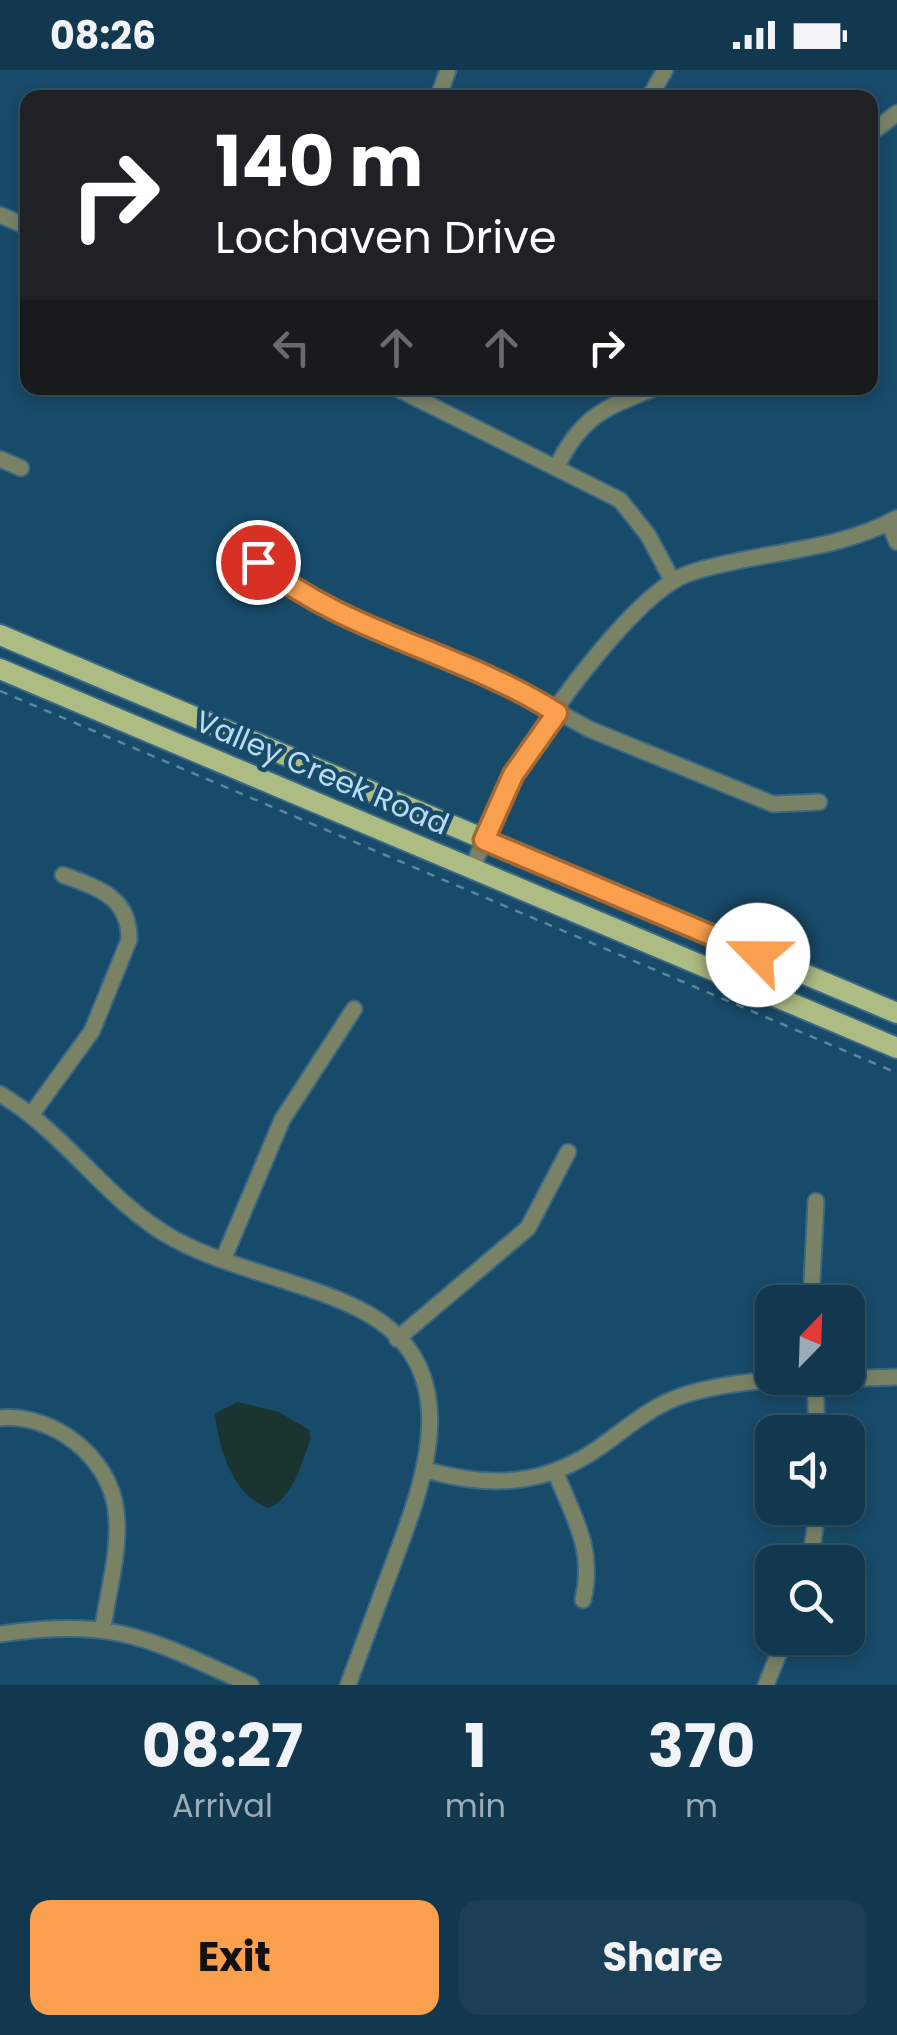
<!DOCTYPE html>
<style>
body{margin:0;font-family:Poppins,sans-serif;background:#1b3f56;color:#f1f3f6;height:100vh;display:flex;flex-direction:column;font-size:38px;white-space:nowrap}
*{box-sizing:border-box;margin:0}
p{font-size:32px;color:#9cacb7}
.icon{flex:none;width:55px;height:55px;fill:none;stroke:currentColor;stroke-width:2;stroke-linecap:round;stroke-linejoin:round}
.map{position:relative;height:1615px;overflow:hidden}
.drawer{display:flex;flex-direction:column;background:#12384f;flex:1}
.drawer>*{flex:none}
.guide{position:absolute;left:20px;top:20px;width:858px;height:305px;border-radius:20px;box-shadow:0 5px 15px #0003,0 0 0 2px #315266;background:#202124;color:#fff;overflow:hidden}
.needle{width:65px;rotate:23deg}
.tools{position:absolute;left:755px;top:1215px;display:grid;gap:20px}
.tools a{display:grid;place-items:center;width:110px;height:110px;border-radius:20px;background:#12384f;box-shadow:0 5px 15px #0003,0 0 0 2px #315266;font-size:50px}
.pin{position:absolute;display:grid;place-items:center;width:85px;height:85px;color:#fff;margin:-42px;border:5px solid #fff;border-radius:50%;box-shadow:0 2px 10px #0007}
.me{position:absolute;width:110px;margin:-55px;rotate:293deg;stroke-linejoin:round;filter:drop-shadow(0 0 8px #0008)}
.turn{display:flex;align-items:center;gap:35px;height:210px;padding:0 30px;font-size:45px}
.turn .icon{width:130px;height:130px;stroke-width:2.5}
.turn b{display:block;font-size:70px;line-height:85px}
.lanes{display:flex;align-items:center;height:95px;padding:0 30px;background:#0003;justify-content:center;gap:50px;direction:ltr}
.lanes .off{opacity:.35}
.eta{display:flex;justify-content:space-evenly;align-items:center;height:170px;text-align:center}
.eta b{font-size:60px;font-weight:700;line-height:70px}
.button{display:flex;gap:20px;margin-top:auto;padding:20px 30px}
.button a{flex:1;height:115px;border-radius:20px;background:#f99f4d;color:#111;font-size:40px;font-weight:700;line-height:115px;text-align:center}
.button a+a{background:#1b3f56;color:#f1f3f6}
.status{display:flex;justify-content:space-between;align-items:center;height:70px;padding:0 50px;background:#12384f;direction:ltr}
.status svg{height:28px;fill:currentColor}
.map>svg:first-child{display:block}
.water{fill:#1a342f}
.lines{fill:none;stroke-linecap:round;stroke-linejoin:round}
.minor-casing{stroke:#396784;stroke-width:19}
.major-casing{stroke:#396784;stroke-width:24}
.path{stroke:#5b86a1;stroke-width:2.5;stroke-dasharray:8 8;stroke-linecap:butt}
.minor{stroke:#7a8266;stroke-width:15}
.major{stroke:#adbc82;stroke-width:20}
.route-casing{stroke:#a26732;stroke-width:25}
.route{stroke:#f99f4d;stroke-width:18}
.labels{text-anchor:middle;stroke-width:9;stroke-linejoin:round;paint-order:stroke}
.street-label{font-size:30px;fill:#bbdbf2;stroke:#184a69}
</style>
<div class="status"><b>08:26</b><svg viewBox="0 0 49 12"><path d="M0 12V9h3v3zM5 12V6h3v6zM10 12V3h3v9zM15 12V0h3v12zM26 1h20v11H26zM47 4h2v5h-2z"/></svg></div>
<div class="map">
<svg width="897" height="1615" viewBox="0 0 897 1615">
<rect width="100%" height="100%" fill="#184a69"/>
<!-- water -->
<path class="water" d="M 237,1332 L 279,1342 L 309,1360 L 311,1368 C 302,1392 293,1429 268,1438 C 232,1424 219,1379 215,1344 Z"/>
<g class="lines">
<defs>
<path id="minor" d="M 438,28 L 448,0
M 649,28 L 665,0
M 870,64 L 897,43
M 0,145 L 28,157
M 396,318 L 620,430 L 648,465 L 672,510
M 0,389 L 21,398
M 557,396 C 582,346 604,338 655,318
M 889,453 L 897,472
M 258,493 L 313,530 L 515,618 L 589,659 L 773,734 L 819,732
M 472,799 C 486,766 498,732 515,701 C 544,650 637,520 690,503 C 757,481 834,483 897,448
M 0,1024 C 66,1063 107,1132 174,1169 C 232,1200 300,1210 359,1239 C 469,1294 426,1407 393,1494 C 378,1534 363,1575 348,1615
M 31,1045 L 92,961 L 129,870 C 130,827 98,818 63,805
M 223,1190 L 282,1050 L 354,939
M 811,1232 L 816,1131
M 397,1269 L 528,1158 L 568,1082
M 815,1308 L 817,1362
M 0,1348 C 53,1343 110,1387 116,1441 C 121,1478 108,1521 103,1557
M 426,1400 C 490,1418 545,1416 600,1377 C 628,1357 651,1336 684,1325 C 750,1304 828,1310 897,1307
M 556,1403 C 574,1449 595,1479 583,1530
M 810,1492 L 818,1438
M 0,1564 C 118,1548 147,1568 251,1615
M 766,1615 L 785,1568"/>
<path id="major" d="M 0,565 L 897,943
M 0,599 L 897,978"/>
</defs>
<!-- minor casing -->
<use href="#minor" class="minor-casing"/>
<!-- major casing -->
<use href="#major" class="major-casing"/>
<!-- path -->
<path class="path" d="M 0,621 L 897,1003"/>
<!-- minor -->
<use href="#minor" class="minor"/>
<!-- major -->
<use href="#major" class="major"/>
</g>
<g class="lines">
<defs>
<path id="route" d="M 258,492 C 345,563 463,583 557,643 L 513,705 L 484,770 L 758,885"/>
</defs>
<!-- route casing -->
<use href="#route" class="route-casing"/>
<!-- route -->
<use href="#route" class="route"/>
</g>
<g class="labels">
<!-- street labels -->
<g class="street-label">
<text transform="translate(322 703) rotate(23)" y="10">Valley Creek Road</text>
</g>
</g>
</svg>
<div class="tools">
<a><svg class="needle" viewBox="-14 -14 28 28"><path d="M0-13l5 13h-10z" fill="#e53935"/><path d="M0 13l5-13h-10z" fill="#9cacb7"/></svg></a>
<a><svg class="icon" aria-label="sound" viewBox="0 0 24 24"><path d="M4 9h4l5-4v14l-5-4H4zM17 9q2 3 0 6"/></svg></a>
<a><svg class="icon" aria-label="search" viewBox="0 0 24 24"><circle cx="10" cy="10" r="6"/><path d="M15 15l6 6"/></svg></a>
</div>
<div class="pin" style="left:258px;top:492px;background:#d93025"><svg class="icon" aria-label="arrive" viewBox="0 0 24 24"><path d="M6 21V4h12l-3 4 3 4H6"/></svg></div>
<svg class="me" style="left:758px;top:885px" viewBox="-20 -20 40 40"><circle r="19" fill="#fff"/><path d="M0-13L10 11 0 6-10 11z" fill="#f99f4d"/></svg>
<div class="guide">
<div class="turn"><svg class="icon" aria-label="right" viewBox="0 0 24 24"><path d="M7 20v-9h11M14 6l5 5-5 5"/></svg><div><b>140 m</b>Lochaven Drive</div></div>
<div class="lanes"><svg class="icon off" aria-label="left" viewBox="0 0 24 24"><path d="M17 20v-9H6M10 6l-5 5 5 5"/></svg><svg class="icon off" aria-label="ahead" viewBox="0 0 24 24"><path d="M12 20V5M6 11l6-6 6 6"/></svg><svg class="icon off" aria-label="ahead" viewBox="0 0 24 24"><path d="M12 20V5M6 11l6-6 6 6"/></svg><svg class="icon" aria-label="right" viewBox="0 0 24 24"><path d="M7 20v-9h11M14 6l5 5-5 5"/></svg></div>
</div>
</div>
<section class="drawer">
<div class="eta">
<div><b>08:27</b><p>Arrival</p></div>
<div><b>1</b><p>min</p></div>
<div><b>370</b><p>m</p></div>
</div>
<div class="button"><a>Exit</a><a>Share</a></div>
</section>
